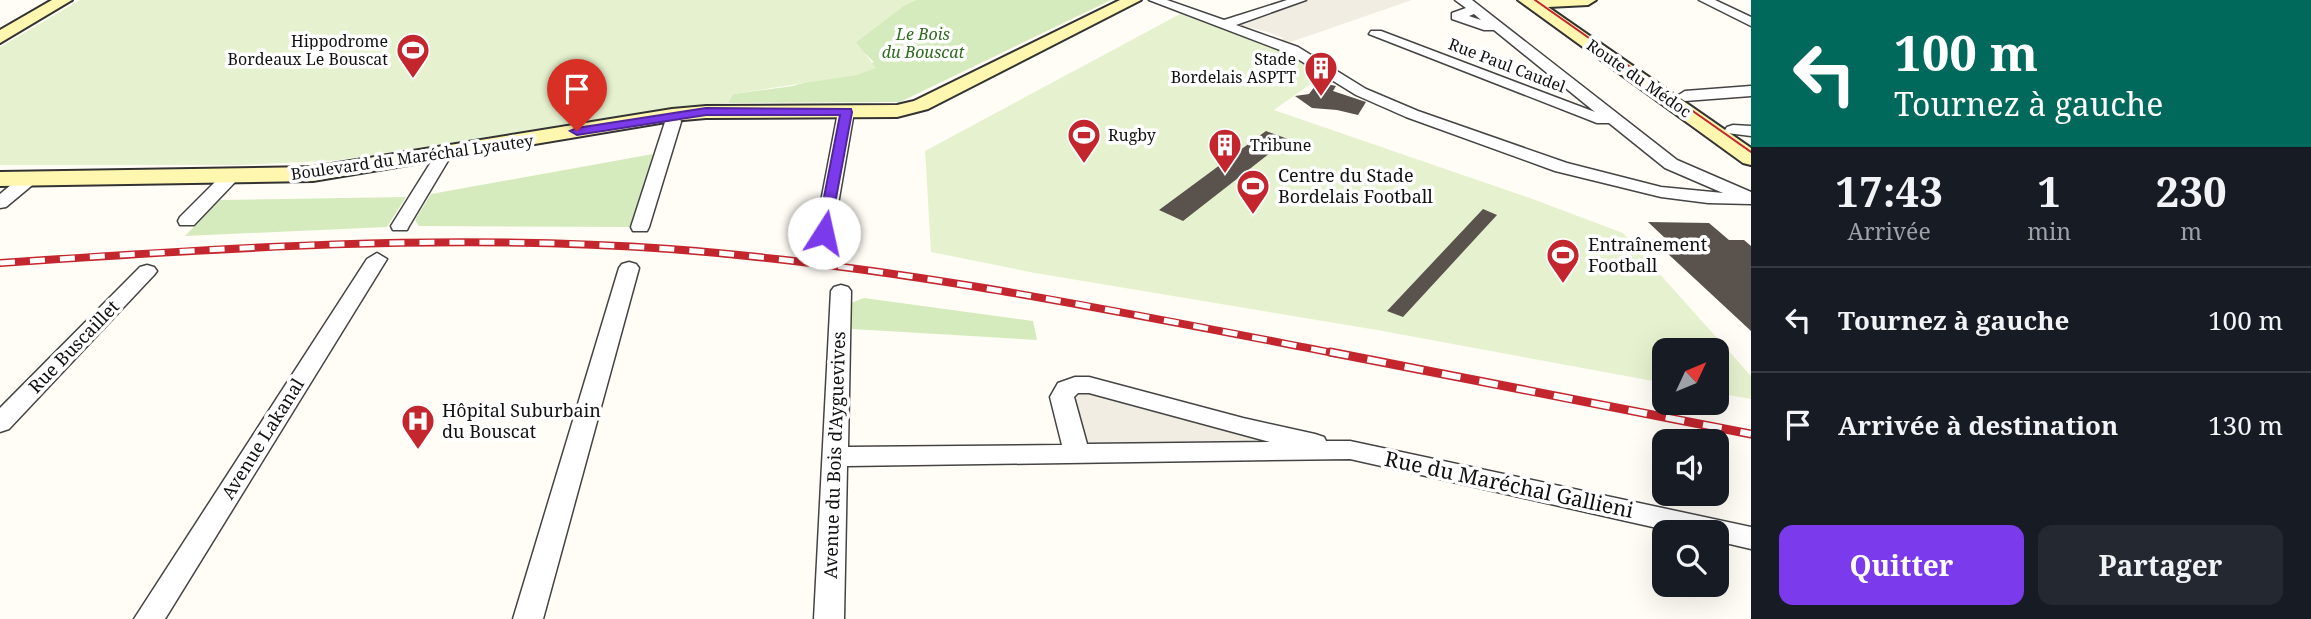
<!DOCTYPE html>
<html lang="fr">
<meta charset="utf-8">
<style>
body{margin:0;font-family:"Noto Serif",serif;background:#242831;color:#f1f3f6;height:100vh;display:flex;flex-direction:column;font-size:26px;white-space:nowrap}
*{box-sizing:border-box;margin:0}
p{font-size:23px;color:#9ea1a6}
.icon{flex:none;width:38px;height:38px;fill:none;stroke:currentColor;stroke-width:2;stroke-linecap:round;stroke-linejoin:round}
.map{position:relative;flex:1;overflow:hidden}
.drawer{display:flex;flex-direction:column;background:#171b24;width:560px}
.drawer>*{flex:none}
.hud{background:#00695c;color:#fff;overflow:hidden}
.needle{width:46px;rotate:46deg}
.fabs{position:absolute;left:1652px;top:338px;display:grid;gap:14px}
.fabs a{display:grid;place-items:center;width:77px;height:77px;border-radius:14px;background:#171b24;box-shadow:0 7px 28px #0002;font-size:35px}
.pin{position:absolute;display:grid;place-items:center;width:60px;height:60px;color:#fff;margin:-72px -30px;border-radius:50% 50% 50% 0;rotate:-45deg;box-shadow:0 0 7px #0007}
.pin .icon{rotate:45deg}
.me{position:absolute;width:77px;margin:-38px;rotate:10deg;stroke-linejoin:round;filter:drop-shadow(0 0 5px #0008)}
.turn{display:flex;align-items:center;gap:24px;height:147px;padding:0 28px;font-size:32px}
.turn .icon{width:91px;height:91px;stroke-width:2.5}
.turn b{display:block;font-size:49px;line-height:60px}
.eta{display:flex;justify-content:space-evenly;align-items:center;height:119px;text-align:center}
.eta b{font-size:42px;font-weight:700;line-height:49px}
.action{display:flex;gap:14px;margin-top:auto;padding:14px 28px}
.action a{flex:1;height:80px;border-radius:14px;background:#7c3aed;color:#fff;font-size:28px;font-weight:700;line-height:80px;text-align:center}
.action a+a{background:#242831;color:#f1f3f6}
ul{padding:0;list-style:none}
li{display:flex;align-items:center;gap:21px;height:105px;padding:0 28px;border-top:2px solid #363941}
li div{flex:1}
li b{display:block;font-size:26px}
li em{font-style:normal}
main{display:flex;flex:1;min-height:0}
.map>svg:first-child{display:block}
.green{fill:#d5ebbd}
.pitch{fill:#e6f2cf}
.plaza{fill:#f1ede2}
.building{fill:#5a524d}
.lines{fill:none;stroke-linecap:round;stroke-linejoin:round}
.street-casing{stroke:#444;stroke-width:3}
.secondary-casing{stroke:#333;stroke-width:4}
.street{fill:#fff;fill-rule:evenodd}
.secondary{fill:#fff6b0;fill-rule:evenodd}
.tram{stroke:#c4262e;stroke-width:2}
.rail-far1-casing{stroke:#c4262e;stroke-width:8}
.rail-casing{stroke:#c4262e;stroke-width:9}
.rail-far1{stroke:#fff;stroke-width:5;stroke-dasharray:15;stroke-linecap:butt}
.rail{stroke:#fff;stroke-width:6;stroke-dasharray:19;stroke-linecap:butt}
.route{fill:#7c3aed;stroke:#51269a;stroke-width:2}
.labels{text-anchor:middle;stroke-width:7;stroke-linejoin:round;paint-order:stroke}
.far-park-label{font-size:16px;font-style:italic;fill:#2f6b1f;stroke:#fff}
.far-poi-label{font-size:16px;fill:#111;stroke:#fff;text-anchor:end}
.far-street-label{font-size:16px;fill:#111;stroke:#fff}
.poi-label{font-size:18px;fill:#111;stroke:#fff;text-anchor:start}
.street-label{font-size:18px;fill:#111;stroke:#fff}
.near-street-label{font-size:21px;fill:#111;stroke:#fff}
</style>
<main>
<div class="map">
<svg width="1751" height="619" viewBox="0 0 1751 619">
<rect width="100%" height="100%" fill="#fffdf5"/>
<!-- green -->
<path class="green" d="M 916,0 L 1111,0 L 900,102 L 728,103 L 733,94 L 793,86 L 874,62 L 857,46 L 856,42 L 904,5 Z
M 653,154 L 630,227 L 419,226 L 415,220 L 431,194 Z
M 406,197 L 387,227 L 185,236 L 220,200 Z
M 864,298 L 1033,321 L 1037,340 L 852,329 L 851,303 Z"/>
<!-- pitch -->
<path class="pitch" d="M 80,0 L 916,0 L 904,6 L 856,42 L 876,68 L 857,75 L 733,94 L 728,103 L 680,107 L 341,160 L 243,165 L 0,165 L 0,47 Z
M 1180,14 L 1275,47 L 1323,75 L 1274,110 L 1530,198 L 1623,233 L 1751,376 L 1751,399 L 1717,393 L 1717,350 L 1664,350 L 1664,383 L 1377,330 L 1035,273 L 931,252 L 925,151 Z"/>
<!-- plaza -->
<path class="plaza" d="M 1308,0 L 1412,0 L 1288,43 L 1279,40 L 1284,38 L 1268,32 L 1239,25 Z
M 1079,381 L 1328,441 L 1338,446 L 1074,461 L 1052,397 L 1053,388 L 1060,383 Z"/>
<!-- building -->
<path class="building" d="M 1318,82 L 1336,86 L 1333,91 L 1366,102 L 1358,115 L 1337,110 L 1312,108 L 1295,96 L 1309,94 Z
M 1266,131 L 1288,139 L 1183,221 L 1159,210 Z
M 1483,209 L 1497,215 L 1403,317 L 1387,311 Z
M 1648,222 L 1709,223 L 1729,240 L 1744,240 L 1751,246 L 1751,331 L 1652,239 L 1666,239 Z"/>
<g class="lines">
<defs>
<path id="street" d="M 1149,0 L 1167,0 L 1224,20 L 1287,0 L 1306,0 L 1236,25 L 1298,47 L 1366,89 L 1418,111 L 1567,163 L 1661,187 L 1723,193 L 1665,168 L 1609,123 L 1597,123 L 1369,34 L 1371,31 L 1381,31 L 1595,112 L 1494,30 L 1484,30 L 1452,19 L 1452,13 L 1466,8 L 1455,0 L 1472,0 L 1677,160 L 1751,192 L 1751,204 L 1708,203 L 1661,197 L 1555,171 L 1406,117 L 1356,95 L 1288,53 ZM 1474,14 L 1481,20 L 1469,16 Z
M 1699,0 L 1715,0 L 1751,17 L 1751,26 Z
M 1751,86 L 1751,96 L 1685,101 L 1677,96 L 1685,91 Z
M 846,107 L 854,112 L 833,233 L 824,239 L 815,233 L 838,112 Z
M 672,110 L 678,112 L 681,122 L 649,227 L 647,231 L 633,231 L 631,227 L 665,122 L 664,115 Z
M 1733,125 L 1751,126 L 1751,136 L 1727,133 L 1725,130 L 1727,127 Z
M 444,149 L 452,154 L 409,226 L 407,230 L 393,230 L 391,226 L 436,154 Z
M 230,172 L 236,173 L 239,177 L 236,181 L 194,225 L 180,225 L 178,221 L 180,217 L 224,173 Z
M 30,173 L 39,178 L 36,182 L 6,207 L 0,208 L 0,194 L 24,174 Z
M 377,253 L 387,259 L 165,619 L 134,619 L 367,259 Z
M 629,262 L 636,264 L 639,268 L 543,619 L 513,619 L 619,268 L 622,264 Z
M 147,265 L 154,267 L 157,271 L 154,275 L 9,429 L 0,432 L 0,408 L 140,267 Z
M 841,285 L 848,287 L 851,291 L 848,447 L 1062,445 L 1050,397 L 1058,383 L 1075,377 L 1089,377 L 1243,418 L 1315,434 L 1324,437 L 1326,441 L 1350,441 L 1751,527 L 1751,549 L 1717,541 L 1717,532 L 1675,532 L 1350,459 L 847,466 L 844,619 L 814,619 L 831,291 L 834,287 ZM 1078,393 L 1089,393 L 1270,442 L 1087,444 L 1074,397 Z"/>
<path id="secondary" d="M 52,0 L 72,0 L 0,43 L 0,30 Z
M 1120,0 L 1141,0 L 928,109 L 897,117 L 706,118 L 672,121 L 313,181 L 0,186 L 0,172 L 313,167 L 672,109 L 706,106 L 897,105 L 914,101 Z
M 1518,0 L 1596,0 L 1588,5 L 1548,7 L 1751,148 L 1751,165 L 1743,163 Z"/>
</defs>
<!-- street casing -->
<use href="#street" class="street-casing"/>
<!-- secondary casing -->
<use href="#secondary" class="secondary-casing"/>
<!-- street -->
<use href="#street" class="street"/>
<!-- secondary -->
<use href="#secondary" class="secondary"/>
<!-- tram -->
<path class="tram" d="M 1535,0 L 1751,152"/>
<defs>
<path id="rail-far1" d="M 0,263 C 223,248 446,233 670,249 C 898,266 1116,311 1339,354"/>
<path id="rail" d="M 1330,352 L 1751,434"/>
</defs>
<!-- rail-far1 casing -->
<use href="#rail-far1" class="rail-far1-casing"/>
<!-- rail casing -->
<use href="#rail" class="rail-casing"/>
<!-- rail-far1 -->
<use href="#rail-far1" class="rail-far1"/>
<!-- rail -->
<use href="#rail" class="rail"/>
</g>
<!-- route -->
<path class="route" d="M 706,108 L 851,109 L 852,112 L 829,236 L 819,236 L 817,233 L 840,115 L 706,115 L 577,135 L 570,131 L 577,128 Z"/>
<!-- icons -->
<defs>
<symbol id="stadium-pin" viewBox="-11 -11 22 30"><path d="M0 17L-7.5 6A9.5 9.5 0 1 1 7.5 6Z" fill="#c4262e" stroke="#fff"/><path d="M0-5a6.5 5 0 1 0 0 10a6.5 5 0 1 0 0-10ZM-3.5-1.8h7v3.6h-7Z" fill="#fff"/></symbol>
<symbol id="building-pin" viewBox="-11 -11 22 30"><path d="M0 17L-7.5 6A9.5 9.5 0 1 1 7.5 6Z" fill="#c4262e" stroke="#fff"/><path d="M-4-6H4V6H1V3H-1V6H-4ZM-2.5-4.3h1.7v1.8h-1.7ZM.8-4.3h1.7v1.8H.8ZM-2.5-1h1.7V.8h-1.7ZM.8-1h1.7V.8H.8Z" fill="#fff"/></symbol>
<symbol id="hospital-pin" viewBox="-11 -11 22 30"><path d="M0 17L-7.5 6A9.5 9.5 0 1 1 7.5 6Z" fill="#c4262e" stroke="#fff"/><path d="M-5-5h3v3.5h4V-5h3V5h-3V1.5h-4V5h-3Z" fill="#fff"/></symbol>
</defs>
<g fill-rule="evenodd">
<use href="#stadium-pin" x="394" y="31" width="38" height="52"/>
<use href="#building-pin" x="1302" y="49" width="38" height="52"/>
<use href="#stadium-pin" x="1065" y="116" width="38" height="52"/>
<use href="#building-pin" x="1206" y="126" width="38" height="52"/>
<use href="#stadium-pin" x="1234" y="167" width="38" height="52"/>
<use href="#stadium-pin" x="1544" y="236" width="38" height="52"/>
<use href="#hospital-pin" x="399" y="402" width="38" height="52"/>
</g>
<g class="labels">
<!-- far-park labels -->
<g class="far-park-label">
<text x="923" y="40">Le Bois<tspan x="923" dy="18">du Bouscat</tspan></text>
</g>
<!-- far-poi labels -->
<g class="far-poi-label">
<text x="388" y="47">Hippodrome<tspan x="388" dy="18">Bordeaux Le Bouscat</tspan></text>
<text x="1296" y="65">Stade<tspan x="1296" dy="18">Bordelais ASPTT</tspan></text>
<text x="1108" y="141" text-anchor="start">Rugby</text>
<text x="1250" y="151" text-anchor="start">Tribune</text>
</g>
<!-- far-street labels -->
<g class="far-street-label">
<text transform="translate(1507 65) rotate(21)" y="6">Rue Paul Caudel</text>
<text transform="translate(1639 78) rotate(35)" y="6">Route du Médoc</text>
<text transform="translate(412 157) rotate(-8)" y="6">Boulevard du Maréchal Lyautey</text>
</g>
<!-- poi labels -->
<g class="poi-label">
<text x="1278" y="182">Centre du Stade<tspan x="1278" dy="21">Bordelais Football</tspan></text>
<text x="1588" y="251">Entraînement<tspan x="1588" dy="21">Football</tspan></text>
<text x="442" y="417">Hôpital Suburbain<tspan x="442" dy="21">du Bouscat</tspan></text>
</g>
<!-- street labels -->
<g class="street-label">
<text transform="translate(74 347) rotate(-46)" y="6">Rue Buscaillet</text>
<text transform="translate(263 439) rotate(-58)" y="6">Avenue Lakanal</text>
<text transform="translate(835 455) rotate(-88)" y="6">Avenue du Bois d'Ayguevives</text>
</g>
<!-- near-street labels -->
<g class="near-street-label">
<text transform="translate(1509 485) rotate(12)" y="7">Rue du Maréchal Gallieni</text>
</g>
</g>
</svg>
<div class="fabs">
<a><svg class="needle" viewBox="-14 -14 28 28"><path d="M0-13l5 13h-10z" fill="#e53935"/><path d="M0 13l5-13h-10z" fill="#9ea1a6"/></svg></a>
<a><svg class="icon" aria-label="sound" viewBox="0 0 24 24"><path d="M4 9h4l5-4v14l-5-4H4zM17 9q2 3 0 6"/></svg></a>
<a><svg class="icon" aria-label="search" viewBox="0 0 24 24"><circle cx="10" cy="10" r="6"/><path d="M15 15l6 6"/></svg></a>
</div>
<div class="pin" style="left:577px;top:131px;background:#d93025"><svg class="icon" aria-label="arrive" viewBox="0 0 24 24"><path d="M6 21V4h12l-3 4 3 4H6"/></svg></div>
<svg class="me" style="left:824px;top:233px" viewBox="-20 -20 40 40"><circle r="19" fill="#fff"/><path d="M0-13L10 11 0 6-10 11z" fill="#7c3aed"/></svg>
</div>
<section class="drawer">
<div class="hud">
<div class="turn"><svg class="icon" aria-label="left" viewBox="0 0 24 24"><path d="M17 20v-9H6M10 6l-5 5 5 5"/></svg><div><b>100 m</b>Tournez à gauche</div></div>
</div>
<div class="eta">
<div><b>17:43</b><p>Arrivée</p></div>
<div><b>1</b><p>min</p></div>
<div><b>230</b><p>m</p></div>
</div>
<ul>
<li><svg class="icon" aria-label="left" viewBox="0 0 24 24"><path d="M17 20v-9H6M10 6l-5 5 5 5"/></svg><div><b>Tournez à gauche</b></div><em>100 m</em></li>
<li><svg class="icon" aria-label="arrive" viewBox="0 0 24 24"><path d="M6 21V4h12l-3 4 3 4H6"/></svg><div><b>Arrivée à destination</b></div><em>130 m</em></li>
</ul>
<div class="action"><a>Quitter</a><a>Partager</a></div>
</section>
</main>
